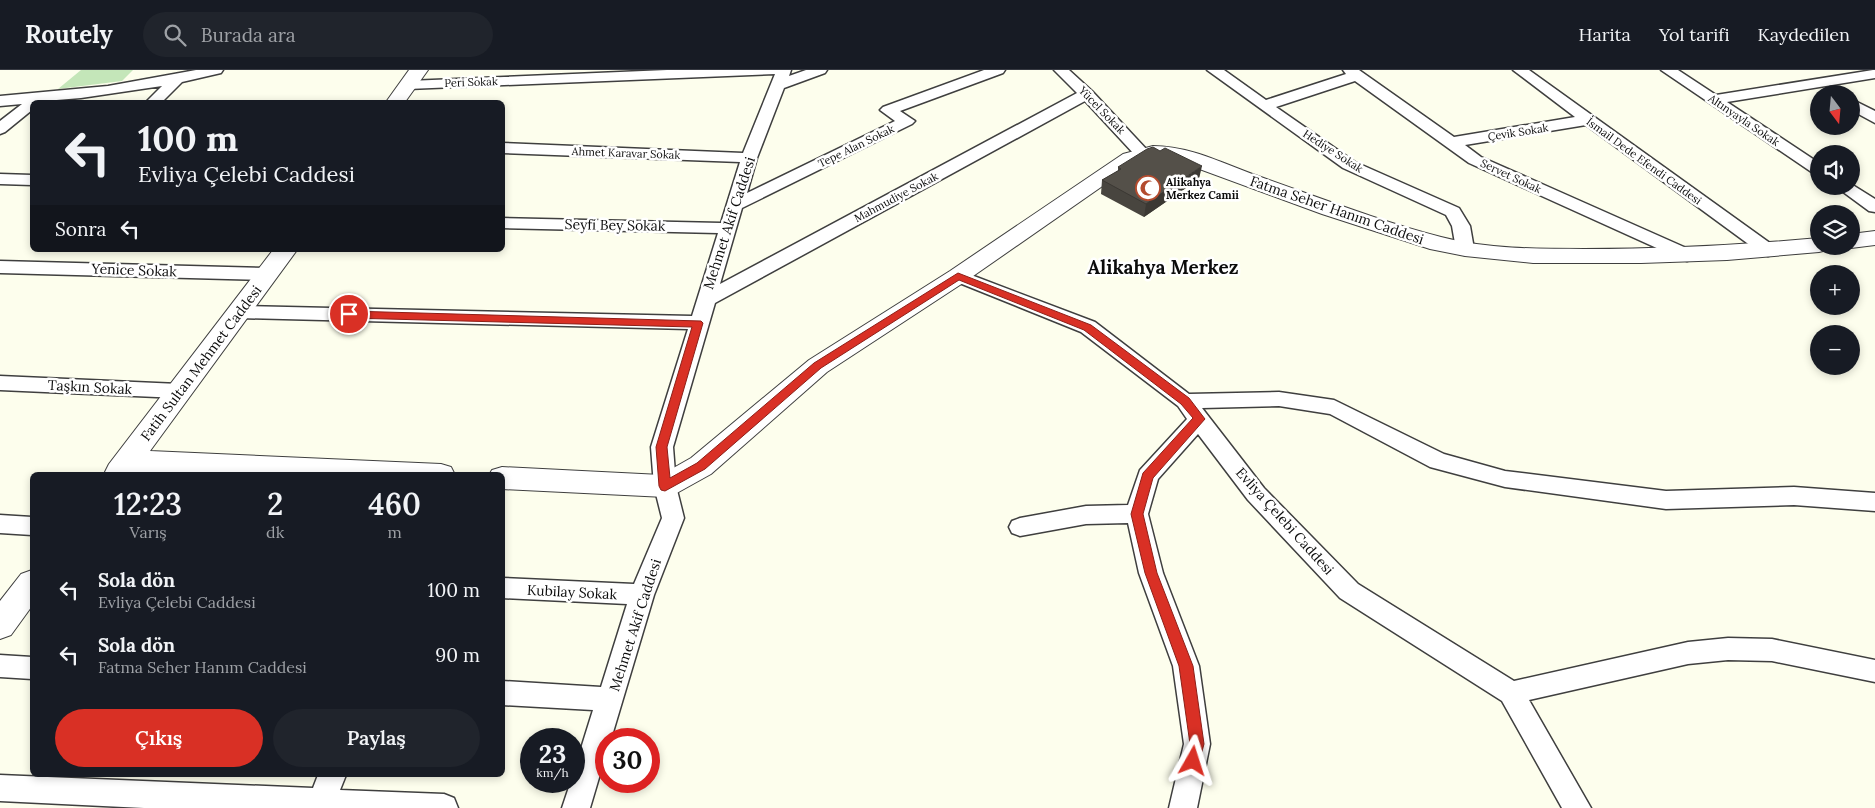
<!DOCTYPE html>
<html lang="tr">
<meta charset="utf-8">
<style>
body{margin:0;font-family:Lora,serif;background:#20242c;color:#f1f3f6;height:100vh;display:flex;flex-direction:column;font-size:19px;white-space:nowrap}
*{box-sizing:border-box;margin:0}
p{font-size:16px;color:#9ea1a6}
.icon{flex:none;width:28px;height:28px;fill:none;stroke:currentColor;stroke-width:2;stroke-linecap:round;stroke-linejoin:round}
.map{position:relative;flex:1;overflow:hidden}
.side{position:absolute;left:30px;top:402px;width:475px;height:305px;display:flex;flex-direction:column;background:#171b24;border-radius:8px;box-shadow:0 2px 8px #0003}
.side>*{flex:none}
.banner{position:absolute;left:30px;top:30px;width:475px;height:152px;border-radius:8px;box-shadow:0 2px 8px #0003;background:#171b24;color:#f1f3f6;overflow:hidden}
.needle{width:32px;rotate:164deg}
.controls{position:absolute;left:1810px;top:15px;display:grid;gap:10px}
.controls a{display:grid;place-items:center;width:50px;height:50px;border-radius:50%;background:#171b24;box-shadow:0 2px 8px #0003;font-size:25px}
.speed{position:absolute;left:520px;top:658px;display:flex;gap:10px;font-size:25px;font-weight:700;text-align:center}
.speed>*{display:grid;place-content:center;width:65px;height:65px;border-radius:50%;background:#171b24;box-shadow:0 2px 8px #0003;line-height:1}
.speed small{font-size:12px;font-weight:400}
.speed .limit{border:8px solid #d22;background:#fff;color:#111}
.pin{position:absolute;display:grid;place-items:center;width:42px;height:42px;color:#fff;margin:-21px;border:2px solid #fff;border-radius:50%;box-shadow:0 1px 5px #0007}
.me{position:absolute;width:55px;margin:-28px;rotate:6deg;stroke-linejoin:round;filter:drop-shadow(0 0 4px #0008)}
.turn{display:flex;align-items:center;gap:18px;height:105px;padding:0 25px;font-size:22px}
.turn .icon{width:65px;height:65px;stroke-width:2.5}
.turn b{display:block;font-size:35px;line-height:42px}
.then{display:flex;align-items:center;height:48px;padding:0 25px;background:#0003;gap:10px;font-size:19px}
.eta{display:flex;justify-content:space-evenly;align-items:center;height:85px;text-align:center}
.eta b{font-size:30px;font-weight:600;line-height:35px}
.primary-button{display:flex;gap:10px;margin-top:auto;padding:10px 25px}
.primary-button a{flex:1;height:58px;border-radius:30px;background:#d93025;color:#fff;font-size:20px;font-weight:600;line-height:58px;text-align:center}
.primary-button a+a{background:#20242c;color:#f1f3f6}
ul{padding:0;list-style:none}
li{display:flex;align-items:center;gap:15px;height:65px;padding:0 25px}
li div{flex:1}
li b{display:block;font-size:19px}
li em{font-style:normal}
header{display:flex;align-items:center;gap:30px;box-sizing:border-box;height:70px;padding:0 25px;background:#171b24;border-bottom:1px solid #363941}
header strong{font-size:24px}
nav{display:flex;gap:28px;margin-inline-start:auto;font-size:18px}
.search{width:350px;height:45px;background:#20242c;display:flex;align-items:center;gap:12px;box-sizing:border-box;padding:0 18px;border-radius:28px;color:#9ea1a6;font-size:19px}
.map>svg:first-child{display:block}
.green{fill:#c4e6b9}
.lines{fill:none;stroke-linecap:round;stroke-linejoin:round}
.minor-casing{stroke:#3f3f3f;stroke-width:3}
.tertiary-casing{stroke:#3f3f3f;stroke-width:2}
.minor{fill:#fff;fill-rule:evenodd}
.tertiary{fill:#fff;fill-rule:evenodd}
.wall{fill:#48453f}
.shaded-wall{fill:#3b3833}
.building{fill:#545049;stroke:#3b3833}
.route{fill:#d93025;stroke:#8d1f18}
.labels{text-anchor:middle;stroke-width:5;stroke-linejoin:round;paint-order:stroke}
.far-street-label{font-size:11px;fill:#0c0c0c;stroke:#fff}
.far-poi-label{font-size:11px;font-weight:bold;fill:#0c0c0c;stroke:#fff;text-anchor:start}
.street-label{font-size:14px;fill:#0c0c0c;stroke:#fff}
.district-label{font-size:19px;font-weight:bold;fill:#0c0c0c;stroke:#fff}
</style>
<header>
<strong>Routely</strong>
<div class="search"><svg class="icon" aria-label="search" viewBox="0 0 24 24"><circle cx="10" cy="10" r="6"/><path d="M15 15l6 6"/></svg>Burada ara</div>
<nav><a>Harita</a><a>Yol tarifi</a><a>Kaydedilen</a></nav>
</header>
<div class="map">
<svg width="1875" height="738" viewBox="0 0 1875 738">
<rect width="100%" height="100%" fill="#fdfeed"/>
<!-- green -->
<path class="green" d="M 81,0 L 133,0 L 122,11 L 58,19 Z"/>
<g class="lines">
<defs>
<path id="minor" d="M 196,0 L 223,0 L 221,3 L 182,12 L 162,32 L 146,32 L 162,16 L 81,28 L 32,32 L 32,40 L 5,62 L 0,64 L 0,51 L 22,34 L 0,36 L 0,26 L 108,16 Z
M 667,0 L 791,0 L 789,6 L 806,0 L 827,0 L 825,3 L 784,18 L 757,88 L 747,123 L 895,51 L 880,40 L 883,37 L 984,0 L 1005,0 L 1003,3 L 900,41 L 915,51 L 912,54 L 742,138 L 720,214 L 1077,23 L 1054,0 L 1069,0 L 1092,21 L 1149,82 L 1147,85 L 1135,85 L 1085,31 L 715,233 L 673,377 L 676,416 L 684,448 L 654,525 L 611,669 L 606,669 L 606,684 L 590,738 L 562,738 L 571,711 L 574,711 L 574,701 L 593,640 L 502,635 L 502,611 L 601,617 L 627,534 L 502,528 L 502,508 L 634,514 L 662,448 L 654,416 L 651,377 L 688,259 L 239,248 L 232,246 L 230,242 L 232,238 L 239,236 L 692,246 L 718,163 L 502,158 L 502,148 L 721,153 L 740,92 L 502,83 L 502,73 L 743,83 L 775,4 L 408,19 L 403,18 L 401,15 L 403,12 L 408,11 Z
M 1207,0 L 1224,0 L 1266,30 L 1346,4 L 1343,0 L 1359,0 L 1454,67 L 1575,47 L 1513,0 L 1529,0 L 1774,176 L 1777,180 L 1774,184 L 1768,186 L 1762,184 L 1586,55 L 1465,75 L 1481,87 L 1693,181 L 1696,185 L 1693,189 L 1687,191 L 1681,189 L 1469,93 L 1355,11 L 1276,37 L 1355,92 L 1459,138 L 1470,156 L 1474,179 L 1471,183 L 1465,185 L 1459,183 L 1456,179 L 1452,156 L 1446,145 L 1343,98 Z
M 1661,0 L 1678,0 L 1716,25 L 1873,0 L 1875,0 L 1875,8 L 1727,32 L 1819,93 L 1819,105 L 1813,103 Z
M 1851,29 L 1875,41 L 1875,53 L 1851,40 Z
M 0,104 L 32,105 L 32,115 L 0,114 Z
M 1851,114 L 1875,129 L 1875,142 L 1869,141 L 1835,116 L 1851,116 Z
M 0,191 L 267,198 L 273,200 L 276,204 L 273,208 L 267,210 L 0,203 Z
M 958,200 L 1095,252 L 1189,324 L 1279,322 L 1334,330 L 1444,384 L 1505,401 L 1666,421 L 1794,417 L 1875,423 L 1875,441 L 1794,435 L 1666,439 L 1505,417 L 1430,397 L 1330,344 L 1279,336 L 1202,338 L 1264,418 L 1358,514 L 1514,611 L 1688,572 L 1728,568 L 1772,569 L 1875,590 L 1875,612 L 1772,591 L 1728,590 L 1688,594 L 1529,630 L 1591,738 L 1562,738 L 1502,631 L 1340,528 L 1248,430 L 1198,364 L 1158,409 L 1148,444 L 1163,503 L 1199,596 L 1210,674 L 1197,738 L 1169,738 L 1184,674 L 1173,596 L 1139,503 L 1128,453 L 1086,454 L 1020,466 L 1012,463 L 1009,457 L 1012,451 L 1020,448 L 1086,436 L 1128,435 L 1140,400 L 1187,349 L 1178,336 L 1081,262 L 952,210 L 949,206 L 952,202 Z
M 0,306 L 179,314 L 186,316 L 189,321 L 186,326 L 179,328 L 0,320 Z
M 0,445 L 32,447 L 32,465 L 0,463 Z
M 0,585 L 32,587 L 32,609 L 0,607 Z
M 0,705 L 313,718 L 318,705 L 346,705 L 340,720 L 444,724 L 454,728 L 458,738 L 144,738 L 0,731 Z"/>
<path id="tertiary" d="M 409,0 L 428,0 L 405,32 L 386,32 Z
M 1153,76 C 1190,76 1224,94 1258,106 C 1318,127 1379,151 1441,167 C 1487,179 1537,179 1584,179 C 1663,179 1741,175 1819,168 L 1819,176 L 1830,176 L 1827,180 L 1819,182 L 1727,190 L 1641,193 L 1533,193 L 1465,186 L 1430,179 L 1322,144 L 1175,90 L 1153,88 L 1137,92 L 966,211 L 827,302 L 711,404 L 675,424 L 665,427 L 502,419 L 502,405 L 489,405 L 492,400 L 502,397 L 661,405 L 691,388 L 809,290 L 950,201 L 1123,84 Z
M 1875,161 L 1875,175 L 1851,178 L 1844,176 L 1851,176 L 1851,164 Z
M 273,180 L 297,180 L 150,381 L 441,394 L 451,397 L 455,405 L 202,405 L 135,402 L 132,405 L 106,405 L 105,402 L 109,394 Z
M 32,500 L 32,536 L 11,565 L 0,569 L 0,531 L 21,504 Z"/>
</defs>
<!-- minor casing -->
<use href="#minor" class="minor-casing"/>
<!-- tertiary casing -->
<use href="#tertiary" class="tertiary-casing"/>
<!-- minor -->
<use href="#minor" class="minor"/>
<!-- tertiary -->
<use href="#tertiary" class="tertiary"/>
</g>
<!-- wall -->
<path class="wall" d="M 1118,97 L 1199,109 L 1144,147 L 1101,124 L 1102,110 L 1118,101 Z"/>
<!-- shaded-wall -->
<path class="shaded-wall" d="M 1202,96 L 1199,109 L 1144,147 L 1146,134 Z"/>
<!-- building -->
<path class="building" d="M 1153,77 L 1160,81 L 1165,78 L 1202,96 L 1146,134 L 1102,110 L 1121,99 L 1118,97 L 1147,79 Z"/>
<!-- route -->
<path class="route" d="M 958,203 L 1091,255 L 1189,328 L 1205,349 L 1153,408 L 1143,444 L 1157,503 L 1193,596 L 1204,674 L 1198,696 L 1193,698 L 1188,696 L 1186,691 L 1190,674 L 1179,596 L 1145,503 L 1131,444 L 1143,403 L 1193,348 L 1181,334 L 1084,260 L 959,210 L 821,298 L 705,399 L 665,421 L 661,420 L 659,416 L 656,377 L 692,257 L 349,248 L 344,244 L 349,241 L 701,251 L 703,253 L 667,377 L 670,408 L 697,393 L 814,293 Z"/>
<!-- icons -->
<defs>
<symbol id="mosque-ring" viewBox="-11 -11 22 22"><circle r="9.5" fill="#fff" stroke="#b34b2e" stroke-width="1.5"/><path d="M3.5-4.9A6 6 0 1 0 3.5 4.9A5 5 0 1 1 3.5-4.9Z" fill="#b34b2e"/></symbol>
</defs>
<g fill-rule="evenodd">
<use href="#mosque-ring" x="1134" y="104" width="28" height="28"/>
</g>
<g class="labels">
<!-- far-street labels -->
<g class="far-street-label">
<text transform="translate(471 12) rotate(-2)" y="4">Peri Sokak</text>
<text transform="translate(1102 40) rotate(46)" y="4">Yücel Sokak</text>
<text transform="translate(1744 50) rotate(34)" y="4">Altınyayla Sokak</text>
<text transform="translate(1518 62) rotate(-9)" y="4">Çevik Sokak</text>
<text transform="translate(856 76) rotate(-26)" y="4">Tepe Alan Sokak</text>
<text transform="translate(1333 81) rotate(33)" y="4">Hediye Sokak</text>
<text transform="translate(626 83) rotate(2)" y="4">Ahmet Karavar Sokak</text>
<text transform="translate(1644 91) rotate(36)" y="4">İsmail Dede Efendi Caddesi</text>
<text transform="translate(1511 106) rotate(25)" y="4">Servet Sokak</text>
<text transform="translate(896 127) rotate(-28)" y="4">Mahmudiye Sokak</text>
</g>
<!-- far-poi labels -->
<g class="far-poi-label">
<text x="1166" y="116">Alikahya<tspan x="1166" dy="13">Merkez Camii</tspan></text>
</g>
<!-- street labels -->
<g class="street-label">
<text transform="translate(1337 140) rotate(19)" y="5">Fatma Seher Hanım Caddesi</text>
<text transform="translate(729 153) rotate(-72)" y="5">Mehmet Akif Caddesi</text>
<text transform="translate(615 155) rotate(1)" y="5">Seyfi Bey Sokak</text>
<text transform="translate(134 200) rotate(2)" y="5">Yenice Sokak</text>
<text transform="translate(201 293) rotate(-53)" y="5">Fatih Sultan Mehmet Caddesi</text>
<text transform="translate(90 317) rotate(3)" y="5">Taşkın Sokak</text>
<text transform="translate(1285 451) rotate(48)" y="5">Evliya Çelebi Caddesi</text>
<text transform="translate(572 522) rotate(3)" y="5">Kubilay Sokak</text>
<text transform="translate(635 555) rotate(-72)" y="5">Mehmet Akif Caddesi</text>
</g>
<!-- district labels -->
<g class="district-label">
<text x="1163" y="204">Alikahya Merkez</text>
</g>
</g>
</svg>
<div class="controls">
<a><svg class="needle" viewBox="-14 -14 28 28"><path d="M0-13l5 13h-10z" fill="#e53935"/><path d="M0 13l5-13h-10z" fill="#9ea1a6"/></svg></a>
<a><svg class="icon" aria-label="sound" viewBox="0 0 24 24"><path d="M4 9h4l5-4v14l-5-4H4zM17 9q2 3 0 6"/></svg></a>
<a><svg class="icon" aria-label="layers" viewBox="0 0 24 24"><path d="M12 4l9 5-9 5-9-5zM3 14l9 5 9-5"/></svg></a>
<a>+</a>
<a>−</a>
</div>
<div class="speed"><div>23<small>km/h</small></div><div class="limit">30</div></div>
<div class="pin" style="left:349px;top:244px;background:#d93025"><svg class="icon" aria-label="arrive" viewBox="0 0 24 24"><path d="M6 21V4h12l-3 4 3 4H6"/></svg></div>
<svg class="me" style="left:1193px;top:691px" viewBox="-20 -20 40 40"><path d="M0-17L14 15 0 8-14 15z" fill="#d93025" stroke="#fff" stroke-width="4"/></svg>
<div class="banner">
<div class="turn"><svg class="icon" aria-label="left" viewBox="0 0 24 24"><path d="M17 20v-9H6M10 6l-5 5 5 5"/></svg><div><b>100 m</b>Evliya Çelebi Caddesi</div></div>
<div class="then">Sonra<svg class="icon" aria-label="left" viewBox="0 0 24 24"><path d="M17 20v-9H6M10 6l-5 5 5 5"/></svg></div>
</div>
<section class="side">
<div class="eta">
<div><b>12:23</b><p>Varış</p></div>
<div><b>2</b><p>dk</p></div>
<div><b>460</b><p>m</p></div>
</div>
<ul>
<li><svg class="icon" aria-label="left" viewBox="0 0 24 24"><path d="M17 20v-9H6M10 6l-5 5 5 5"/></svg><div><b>Sola dön</b><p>Evliya Çelebi Caddesi</p></div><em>100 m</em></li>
<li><svg class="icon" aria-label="left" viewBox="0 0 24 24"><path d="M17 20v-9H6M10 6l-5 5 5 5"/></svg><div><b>Sola dön</b><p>Fatma Seher Hanım Caddesi</p></div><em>90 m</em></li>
</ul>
<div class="primary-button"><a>Çıkış</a><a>Paylaş</a></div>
</section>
</div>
